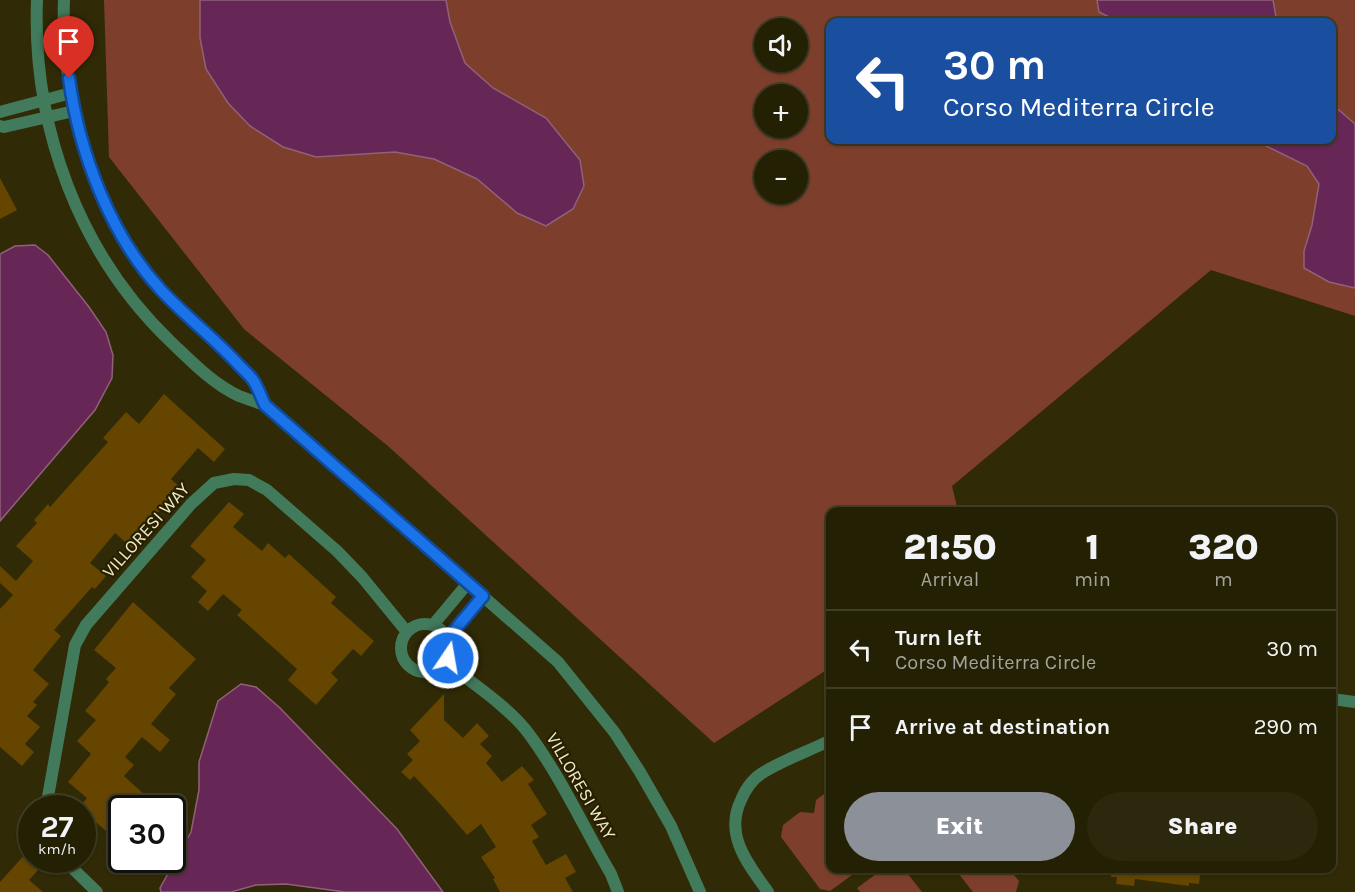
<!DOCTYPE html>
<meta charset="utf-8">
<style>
body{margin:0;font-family:Karla,sans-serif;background:#2c280e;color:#f1f3f6;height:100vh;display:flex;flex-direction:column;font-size:22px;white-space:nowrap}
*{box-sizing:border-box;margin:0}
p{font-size:20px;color:#a3a39a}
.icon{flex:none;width:33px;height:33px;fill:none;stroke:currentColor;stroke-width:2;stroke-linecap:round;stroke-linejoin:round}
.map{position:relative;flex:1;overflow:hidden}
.details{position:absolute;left:826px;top:507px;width:510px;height:366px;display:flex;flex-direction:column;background:#242004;border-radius:12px;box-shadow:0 2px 4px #0004,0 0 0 2px #413e26}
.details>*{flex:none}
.banner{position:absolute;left:826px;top:18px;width:510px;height:126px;border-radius:12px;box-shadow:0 2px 4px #0004,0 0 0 2px #413e26;background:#1a4fa0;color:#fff;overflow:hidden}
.tools{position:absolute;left:754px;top:18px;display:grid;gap:12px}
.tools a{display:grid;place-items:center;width:54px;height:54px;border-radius:50%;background:#242004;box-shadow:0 2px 4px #0004,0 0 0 2px #413e26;font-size:30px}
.speed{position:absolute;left:18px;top:795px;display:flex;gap:12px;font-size:30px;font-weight:700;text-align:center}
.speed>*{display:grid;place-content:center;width:78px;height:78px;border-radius:50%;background:#242004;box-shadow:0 2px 4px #0004,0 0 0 2px #413e26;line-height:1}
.speed small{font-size:15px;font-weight:400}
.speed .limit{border:3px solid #111;border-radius:9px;background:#fff;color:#111}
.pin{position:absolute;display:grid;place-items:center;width:51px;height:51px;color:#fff;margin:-62px -26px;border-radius:50% 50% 50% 0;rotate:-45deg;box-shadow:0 0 6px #0007}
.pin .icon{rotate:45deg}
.me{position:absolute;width:66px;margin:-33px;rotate:12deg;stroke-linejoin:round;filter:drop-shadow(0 0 4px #0008)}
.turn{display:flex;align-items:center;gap:21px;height:126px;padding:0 18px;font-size:27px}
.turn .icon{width:78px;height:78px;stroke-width:2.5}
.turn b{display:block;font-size:42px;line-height:51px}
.eta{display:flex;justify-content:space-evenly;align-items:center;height:102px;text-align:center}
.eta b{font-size:36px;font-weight:800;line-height:42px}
.primary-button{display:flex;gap:12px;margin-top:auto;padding:12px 18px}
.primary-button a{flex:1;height:69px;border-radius:36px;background:#8c9099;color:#fff;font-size:24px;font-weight:800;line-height:69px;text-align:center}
.primary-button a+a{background:#2c280e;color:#f1f3f6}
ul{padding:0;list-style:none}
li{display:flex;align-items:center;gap:18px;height:78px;padding:0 18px;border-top:2px solid #413e26}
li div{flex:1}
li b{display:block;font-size:22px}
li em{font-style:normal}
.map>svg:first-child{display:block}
.green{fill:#7d3f2b;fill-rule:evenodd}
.water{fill:#672756;stroke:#906178;stroke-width:1.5}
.building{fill:#654500}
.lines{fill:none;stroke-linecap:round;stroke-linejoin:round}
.street{stroke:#427a5c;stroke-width:12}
.route-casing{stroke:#114b97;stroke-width:15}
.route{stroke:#1a73e8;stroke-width:10}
.labels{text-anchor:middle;stroke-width:4.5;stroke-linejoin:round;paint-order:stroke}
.street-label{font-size:18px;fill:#efe9c9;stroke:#272000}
</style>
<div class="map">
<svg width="1355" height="892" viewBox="0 0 1355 892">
<rect width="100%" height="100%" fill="#302a06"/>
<!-- green -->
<path class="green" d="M 104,0 L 1355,0 L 1355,316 L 1211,270 L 952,486 L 958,511 L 831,512 L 831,667 L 714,743 L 388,446 L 244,329 L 109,157 ZM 831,22 L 1332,22 L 1332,140 L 831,140 ZM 765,28 L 798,28 L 798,62 L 765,62 ZM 765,94 L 798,94 L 798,128 L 765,128 ZM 765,160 L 798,160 L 798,194 L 765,194 Z
M 831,789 L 831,868 L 853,869 L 852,875 L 830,891 L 820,889 L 781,837 L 783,825 L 800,812 L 814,813 L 816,800 Z
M 883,869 L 904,869 L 922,892 L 860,892 L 857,888 Z
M 955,869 L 1009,869 L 1019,881 L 1016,892 L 973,892 Z"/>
<!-- water -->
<path class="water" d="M 200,0 L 446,0 L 450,22 L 465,63 L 493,88 L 546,118 L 580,160 L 584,186 L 573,209 L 546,226 L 517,213 L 477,179 L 434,159 L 395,152 L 316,157 L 283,147 L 250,126 L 228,103 L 206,69 L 200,38 Z
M 1097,0 L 1273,0 L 1277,22 L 1119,22 L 1099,12 Z
M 1332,104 L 1355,124 L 1355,288 L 1329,282 L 1304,268 L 1304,251 L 1312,225 L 1319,184 L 1307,166 L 1254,140 L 1332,140 Z
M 35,245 L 48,255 L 89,307 L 106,332 L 113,355 L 112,378 L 95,410 L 0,521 L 0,254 L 15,246 Z
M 241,684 L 256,687 L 280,708 L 397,829 L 443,892 L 345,892 L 286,884 L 256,885 L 231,892 L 161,892 L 160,888 L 191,832 L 199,790 L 199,762 L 218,701 Z"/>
<!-- building -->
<path class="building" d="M 0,178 L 17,210 L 0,219 Z
M 164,394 L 225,449 L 214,462 L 198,448 L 171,479 L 185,492 L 175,502 L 171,498 L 141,531 L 144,534 L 132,548 L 115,533 L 90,563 L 106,576 L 95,589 L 92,587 L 54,630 L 61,636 L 33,670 L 49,684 L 33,702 L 37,705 L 27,716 L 40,727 L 25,744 L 34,752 L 22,766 L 0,747 L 0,609 L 13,595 L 0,583 L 0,566 L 16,581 L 33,561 L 16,546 L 37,523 L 34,520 L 48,504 L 50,507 L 108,442 L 103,438 L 126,412 L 139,424 Z
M 229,502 L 244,514 L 233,527 L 262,551 L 268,543 L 285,558 L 289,554 L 336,597 L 331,603 L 374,641 L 361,656 L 353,649 L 331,673 L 338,680 L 316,705 L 288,680 L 297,669 L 237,615 L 242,610 L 223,594 L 208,611 L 198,602 L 207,591 L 191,577 L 206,560 L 190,546 Z
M 133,602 L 196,659 L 169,688 L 176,694 L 151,724 L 170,740 L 160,752 L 142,737 L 125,757 L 134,765 L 124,776 L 145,795 L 134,808 L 122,796 L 122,844 L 82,811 L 82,808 L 79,808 L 87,798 L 68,782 L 91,754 L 77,741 L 96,720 L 85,711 L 109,682 L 106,679 L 116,668 L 94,650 Z
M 444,694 L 444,720 L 463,738 L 477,723 L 489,736 L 480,744 L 492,756 L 486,763 L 502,782 L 522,766 L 534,780 L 528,784 L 547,814 L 531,825 L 539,837 L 532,841 L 546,865 L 566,854 L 576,872 L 565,878 L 573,892 L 500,892 L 493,879 L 495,878 L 481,857 L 496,847 L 481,824 L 467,835 L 443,807 L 414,776 L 410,780 L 401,772 L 413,760 L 407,754 L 420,741 L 410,730 Z
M 26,853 L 41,867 L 29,880 L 43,892 L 0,892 L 0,882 Z
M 1112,868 L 1201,868 L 1199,884 L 1189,883 L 1189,886 L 1135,879 L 1134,886 L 1116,884 L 1117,877 L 1111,877 Z"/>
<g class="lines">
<!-- street -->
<path class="street" d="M 37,0 C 32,127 79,254 171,342 C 191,361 213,384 239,396 C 247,399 256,402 265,405 C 261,397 258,387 253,380 C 249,374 242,369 237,363 C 214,338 186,317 162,291 C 95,220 60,96 64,0
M 0,112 L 71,93
M 0,126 L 4,127 L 74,111
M 265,405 L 558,662 L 615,733 L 640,772 L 671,826 L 700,892
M401 648a24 24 0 1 1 48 0a24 24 0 1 1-48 0Z
M 433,625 L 468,583
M 448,638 L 483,596
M 445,662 C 471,682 510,708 529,734 C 561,777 584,828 611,874 L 618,892
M 1332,699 L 1355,702
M 46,808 L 75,645 L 86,625 L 191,504 L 214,483 L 234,479 L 249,480 L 267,490 L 337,551 L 362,577 L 407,632
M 64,860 L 97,892
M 768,892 C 748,864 724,835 741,800 C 746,788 753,778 764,772 C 785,759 809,751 831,740"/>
</g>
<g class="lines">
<defs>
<path id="route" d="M 69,78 C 79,152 110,235 161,290 C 185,316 213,337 237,363 C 242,369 249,374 253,380 C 258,387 261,397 265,405 L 483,596 L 448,638 L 450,650 L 448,658"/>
</defs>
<!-- route casing -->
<use href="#route" class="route-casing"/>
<!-- route -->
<use href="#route" class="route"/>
</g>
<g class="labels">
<!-- street labels -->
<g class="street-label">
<text transform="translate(146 530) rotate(-48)" y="6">VILLORESI WAY</text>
<text transform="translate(581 786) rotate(60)" y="6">VILLORESI WAY</text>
</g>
</g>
</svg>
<div class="tools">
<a><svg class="icon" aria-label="sound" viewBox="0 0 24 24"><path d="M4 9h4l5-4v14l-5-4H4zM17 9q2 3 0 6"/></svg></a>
<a>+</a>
<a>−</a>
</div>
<div class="speed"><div>27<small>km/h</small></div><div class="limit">30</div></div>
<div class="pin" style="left:69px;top:78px;background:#d93025"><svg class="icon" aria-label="arrive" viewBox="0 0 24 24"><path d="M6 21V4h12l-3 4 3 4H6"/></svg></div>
<svg class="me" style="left:448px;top:658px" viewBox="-20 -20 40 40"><circle r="17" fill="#1a73e8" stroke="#fff" stroke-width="3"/><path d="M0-11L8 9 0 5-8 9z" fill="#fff"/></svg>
<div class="banner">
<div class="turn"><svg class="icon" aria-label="left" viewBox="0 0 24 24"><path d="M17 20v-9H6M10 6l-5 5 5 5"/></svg><div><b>30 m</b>Corso Mediterra Circle</div></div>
</div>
<section class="details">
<div class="eta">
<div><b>21:50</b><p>Arrival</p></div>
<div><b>1</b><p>min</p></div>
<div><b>320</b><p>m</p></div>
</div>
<ul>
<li><svg class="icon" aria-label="left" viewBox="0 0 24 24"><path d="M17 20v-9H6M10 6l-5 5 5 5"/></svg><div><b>Turn left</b><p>Corso Mediterra Circle</p></div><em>30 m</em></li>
<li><svg class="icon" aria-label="arrive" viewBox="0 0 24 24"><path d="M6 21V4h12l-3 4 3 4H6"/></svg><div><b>Arrive at destination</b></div><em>290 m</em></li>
</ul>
<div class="primary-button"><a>Exit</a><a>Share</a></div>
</section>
</div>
